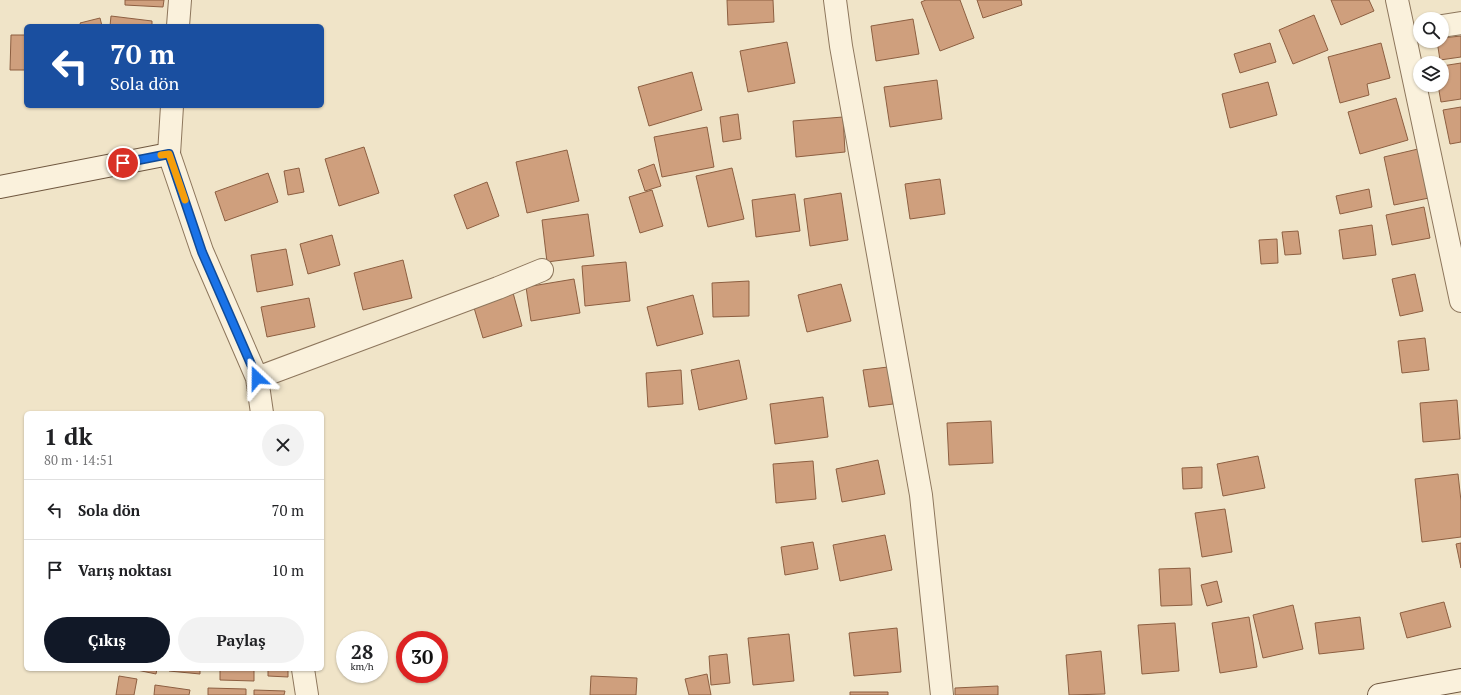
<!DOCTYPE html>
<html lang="tr">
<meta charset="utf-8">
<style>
body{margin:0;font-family:"PT Serif",serif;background:#f2f2f2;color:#202124;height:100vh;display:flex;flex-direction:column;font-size:15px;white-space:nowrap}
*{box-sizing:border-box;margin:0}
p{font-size:13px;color:#757577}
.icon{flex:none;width:22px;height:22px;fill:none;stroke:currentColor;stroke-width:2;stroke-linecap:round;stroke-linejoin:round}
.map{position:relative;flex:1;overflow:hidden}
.panel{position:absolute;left:24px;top:411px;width:300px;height:260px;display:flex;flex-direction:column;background:#fff;border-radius:6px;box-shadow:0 1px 3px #0004}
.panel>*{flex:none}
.hud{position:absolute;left:24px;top:24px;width:300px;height:84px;border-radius:6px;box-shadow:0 1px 3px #0004;background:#1a4fa0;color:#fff;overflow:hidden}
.buttons{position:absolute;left:1413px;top:12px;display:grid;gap:8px}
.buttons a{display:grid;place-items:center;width:36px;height:36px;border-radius:50%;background:#fff;box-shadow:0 1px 3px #0004;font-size:20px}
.speed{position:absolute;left:336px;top:631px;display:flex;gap:8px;font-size:20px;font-weight:700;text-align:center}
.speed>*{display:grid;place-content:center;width:52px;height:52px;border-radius:50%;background:#fff;box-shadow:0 1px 3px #0004;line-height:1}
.speed small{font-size:10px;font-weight:400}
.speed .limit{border:6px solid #d22;background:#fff;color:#111}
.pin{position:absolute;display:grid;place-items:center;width:34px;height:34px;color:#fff;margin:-17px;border:2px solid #fff;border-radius:50%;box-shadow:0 1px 4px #0007}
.me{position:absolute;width:44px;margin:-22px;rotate:337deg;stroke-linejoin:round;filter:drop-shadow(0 0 3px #0008)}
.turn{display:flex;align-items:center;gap:14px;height:84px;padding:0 20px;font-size:18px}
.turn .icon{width:52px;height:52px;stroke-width:2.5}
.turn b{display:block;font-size:28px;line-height:34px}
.round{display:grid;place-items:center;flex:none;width:42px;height:42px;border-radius:21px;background:#f2f2f2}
.overview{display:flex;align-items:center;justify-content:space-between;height:68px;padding:0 20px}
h1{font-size:24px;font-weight:600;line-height:30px}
.primary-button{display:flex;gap:8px;margin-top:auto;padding:8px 20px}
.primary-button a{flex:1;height:46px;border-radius:24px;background:#111827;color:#fff;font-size:16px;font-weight:600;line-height:46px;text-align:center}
.primary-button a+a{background:#f2f2f2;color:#202124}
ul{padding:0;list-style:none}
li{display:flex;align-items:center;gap:12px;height:60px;padding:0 20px;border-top:1px solid #e0e0e0}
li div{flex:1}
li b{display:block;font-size:15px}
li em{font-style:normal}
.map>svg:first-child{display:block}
.building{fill:#cf9f7d;stroke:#8d5f41}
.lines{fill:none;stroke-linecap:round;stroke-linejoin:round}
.street-casing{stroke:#8d765c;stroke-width:24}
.secondary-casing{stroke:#6f573f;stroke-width:24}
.street{stroke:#faf1dc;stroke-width:22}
.secondary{stroke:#faf1dc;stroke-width:22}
.route-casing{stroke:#114b97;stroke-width:10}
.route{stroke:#1a73e8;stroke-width:7}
.slow{stroke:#f59e0b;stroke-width:7}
</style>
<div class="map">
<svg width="1461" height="695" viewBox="0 0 1461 695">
<rect width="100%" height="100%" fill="#f0e4c8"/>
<!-- building -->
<path class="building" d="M 125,0 L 164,0 L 163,7 L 125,5 Z
M 727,0 L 773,0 L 774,22 L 728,25 Z
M 926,0 L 960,0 L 974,38 L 940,51 L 921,2 Z
M 977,0 L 1021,0 L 1022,5 L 983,18 Z
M 1331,0 L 1369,0 L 1374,11 L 1341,25 Z
M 1314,15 L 1328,50 L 1293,64 L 1279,30 Z
M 111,16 L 152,21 L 152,26 L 110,26 Z
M 100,18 L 102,26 L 81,26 L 80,23 Z
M 913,19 L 919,54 L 876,61 L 871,26 Z
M 11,35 L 26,35 L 26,70 L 10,70 Z
M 1461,36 L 1461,57 L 1440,60 L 1437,41 L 1442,41 L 1442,38 Z
M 787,42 L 795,83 L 748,92 L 740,51 Z
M 1270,43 L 1276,62 L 1240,73 L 1234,54 Z
M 1381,43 L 1390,78 L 1367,84 L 1369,95 L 1340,103 L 1328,57 Z
M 1461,63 L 1461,99 L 1441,102 L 1438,85 L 1442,85 L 1442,66 Z
M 692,72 L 702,110 L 649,126 L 638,87 Z
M 937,80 L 942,119 L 890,127 L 884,87 Z
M 1268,82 L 1277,115 L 1230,128 L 1222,94 Z
M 1396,98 L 1408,140 L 1360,154 L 1348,112 Z
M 1461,107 L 1461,142 L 1450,144 L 1443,110 Z
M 738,114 L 741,139 L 723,142 L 720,117 Z
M 843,117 L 845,152 L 796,157 L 793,121 Z
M 707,127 L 714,167 L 662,177 L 654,137 Z
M 364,147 L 379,193 L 339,206 L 325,159 Z
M 1418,149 L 1429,198 L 1394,205 L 1384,157 Z
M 567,150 L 579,201 L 527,213 L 516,162 Z
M 654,164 L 661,186 L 645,191 L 638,170 Z
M 299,168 L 304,192 L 288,195 L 284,171 Z
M 732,168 L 744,219 L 708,227 L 696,176 Z
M 268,173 L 278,202 L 225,221 L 215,192 Z
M 940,179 L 945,214 L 910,219 L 905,184 Z
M 487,182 L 499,216 L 467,229 L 454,195 Z
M 1369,189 L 1372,207 L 1340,214 L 1336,196 Z
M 652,190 L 663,226 L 640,233 L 629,197 Z
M 841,193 L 848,240 L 810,246 L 804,199 Z
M 795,194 L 800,231 L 756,237 L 752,200 Z
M 1424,207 L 1430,238 L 1392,245 L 1386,215 Z
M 588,214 L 594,256 L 547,262 L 542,220 Z
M 1372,225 L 1376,255 L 1343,259 L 1339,230 Z
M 1298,231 L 1301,254 L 1285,255 L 1282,232 Z
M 332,235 L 340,265 L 308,274 L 300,244 Z
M 1277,239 L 1278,263 L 1261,264 L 1259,240 Z
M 286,249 L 293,285 L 257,292 L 251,255 Z
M 403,260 L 412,298 L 363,310 L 354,273 Z
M 626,262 L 630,301 L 585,306 L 582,266 Z
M 1415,274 L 1423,311 L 1400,316 L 1392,279 Z
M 574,279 L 580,313 L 531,321 L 526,287 Z
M 749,281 L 749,316 L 713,317 L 712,283 Z
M 841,284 L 851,321 L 807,332 L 798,295 Z
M 512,289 L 522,326 L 483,338 L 472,301 Z
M 693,295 L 703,334 L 657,346 L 647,307 Z
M 309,298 L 315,327 L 267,337 L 261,307 Z
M 1425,338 L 1429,370 L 1402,373 L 1398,341 Z
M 739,360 L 747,399 L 699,410 L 691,370 Z
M 888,367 L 893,404 L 869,407 L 863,370 Z
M 681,370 L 683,404 L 648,407 L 646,373 Z
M 823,397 L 828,437 L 775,444 L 770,404 Z
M 1457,400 L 1460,439 L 1423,442 L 1420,403 Z
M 991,421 L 993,463 L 949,465 L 947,423 Z
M 1258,456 L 1265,488 L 1223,496 L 1217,464 Z
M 878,460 L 885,494 L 842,502 L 836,469 Z
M 813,461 L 816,499 L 776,503 L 773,464 Z
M 1202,467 L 1202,488 L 1183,489 L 1182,468 Z
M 1458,474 L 1461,501 L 1461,537 L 1422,542 L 1415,479 Z
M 1225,509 L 1232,552 L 1202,557 L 1195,513 Z
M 885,535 L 892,570 L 840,581 L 833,545 Z
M 813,542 L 818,569 L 785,575 L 781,547 Z
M 1461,543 L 1461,568 L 1456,544 Z
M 1190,568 L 1192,605 L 1161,606 L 1159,569 Z
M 1217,581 L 1222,602 L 1207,606 L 1201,585 Z
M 1444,602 L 1451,627 L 1407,638 L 1400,613 Z
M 1293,605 L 1303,649 L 1263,658 L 1253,615 Z
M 1249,617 L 1257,667 L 1220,673 L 1212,623 Z
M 1360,617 L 1364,649 L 1319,654 L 1315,623 Z
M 1175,623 L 1179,671 L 1142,674 L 1138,625 Z
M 897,628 L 901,672 L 854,676 L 849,633 Z
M 789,634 L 794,681 L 753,685 L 748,638 Z
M 1101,651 L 1105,694 L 1069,695 L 1066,655 Z
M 727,654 L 730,683 L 711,685 L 709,656 Z
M 132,669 L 157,669 L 156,674 Z
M 169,669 L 200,669 L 200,674 L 169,671 Z
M 220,669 L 254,669 L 254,681 L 220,680 Z
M 268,669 L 288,669 L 288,677 L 268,676 Z
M 707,674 L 711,695 L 689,695 L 685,679 Z
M 119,676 L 137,679 L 134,695 L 116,695 Z
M 591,676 L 637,678 L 636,695 L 590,695 Z
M 155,685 L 190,690 L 189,695 L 154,695 Z
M 998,686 L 998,695 L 955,695 L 955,688 Z
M 208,688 L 246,689 L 246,695 L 208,695 Z
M 254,690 L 285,691 L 284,695 L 254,695 Z
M 850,692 L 888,692 L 888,695 L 850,695 Z"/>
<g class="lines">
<defs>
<path id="street" d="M 835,0 L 841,46 L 921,495 L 942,695
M 1397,0 L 1461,301
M 178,26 L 180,0
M 1442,26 L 1461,23
M 172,106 L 169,154 L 202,251 L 257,378 L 262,413
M 257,378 L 498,288 L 542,270
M 303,669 L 307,695"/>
<path id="secondary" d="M 0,187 L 169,154
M 1379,695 L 1461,680"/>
</defs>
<!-- street casing -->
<use href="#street" class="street-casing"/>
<!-- secondary casing -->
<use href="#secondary" class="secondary-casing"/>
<!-- street -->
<use href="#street" class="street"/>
<!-- secondary -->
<use href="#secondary" class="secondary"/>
</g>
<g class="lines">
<defs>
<path id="route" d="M 123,163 L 169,154 L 202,252 L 257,378"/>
</defs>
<!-- route casing -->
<use href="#route" class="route-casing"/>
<!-- route -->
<use href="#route" class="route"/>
<!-- slow -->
<path class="slow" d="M 161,155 L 169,154 L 185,200"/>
</g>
</svg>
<div class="buttons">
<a><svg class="icon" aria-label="search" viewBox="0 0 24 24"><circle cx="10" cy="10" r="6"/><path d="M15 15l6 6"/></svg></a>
<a><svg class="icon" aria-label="layers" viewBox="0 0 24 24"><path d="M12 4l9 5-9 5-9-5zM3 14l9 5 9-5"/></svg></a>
</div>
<div class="speed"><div>28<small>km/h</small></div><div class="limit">30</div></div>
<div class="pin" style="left:123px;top:163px;background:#d93025"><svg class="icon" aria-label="arrive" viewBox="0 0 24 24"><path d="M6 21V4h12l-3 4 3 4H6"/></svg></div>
<svg class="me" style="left:257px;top:378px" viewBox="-20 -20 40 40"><path d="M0-17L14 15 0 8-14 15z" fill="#1a73e8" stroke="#fff" stroke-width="4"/></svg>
<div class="hud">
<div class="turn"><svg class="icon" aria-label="left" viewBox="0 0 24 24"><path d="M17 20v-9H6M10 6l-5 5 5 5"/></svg><div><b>70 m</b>Sola dön</div></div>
</div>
<section class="panel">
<div class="overview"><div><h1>1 dk</h1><p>80 m · 14:51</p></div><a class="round"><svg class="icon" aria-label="close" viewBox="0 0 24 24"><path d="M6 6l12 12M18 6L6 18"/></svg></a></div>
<ul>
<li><svg class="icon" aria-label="left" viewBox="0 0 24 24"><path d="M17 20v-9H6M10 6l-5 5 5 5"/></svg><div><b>Sola dön</b></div><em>70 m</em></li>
<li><svg class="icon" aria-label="arrive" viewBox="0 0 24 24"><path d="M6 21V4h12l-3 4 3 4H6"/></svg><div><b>Varış noktası</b></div><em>10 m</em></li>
</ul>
<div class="primary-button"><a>Çıkış</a><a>Paylaş</a></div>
</section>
</div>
